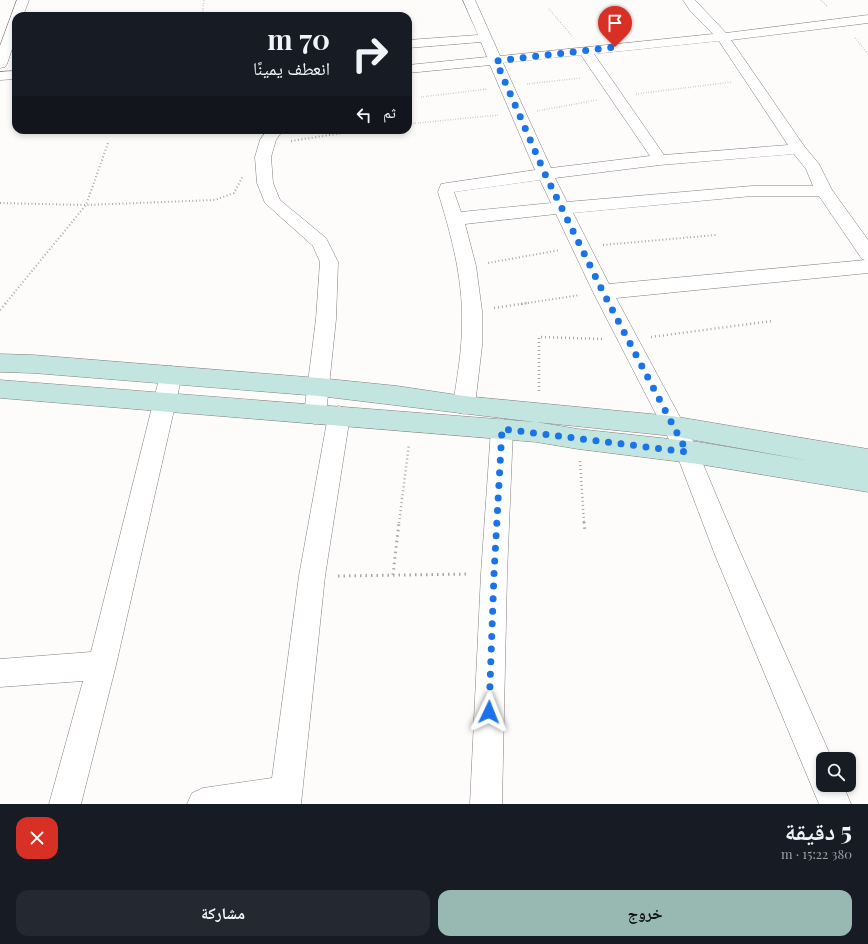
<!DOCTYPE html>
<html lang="ar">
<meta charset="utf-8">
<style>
body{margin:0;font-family:"Playfair Display","Noto Naskh Arabic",serif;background:#242831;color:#f1f3f6;direction:rtl;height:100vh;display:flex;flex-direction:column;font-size:15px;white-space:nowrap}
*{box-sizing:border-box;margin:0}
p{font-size:13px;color:#9ea1a6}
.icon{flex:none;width:22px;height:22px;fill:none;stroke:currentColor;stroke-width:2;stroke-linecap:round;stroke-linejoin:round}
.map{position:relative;height:804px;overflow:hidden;direction:ltr}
.side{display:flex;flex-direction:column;background:#171b24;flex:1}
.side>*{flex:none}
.top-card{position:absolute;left:12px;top:12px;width:400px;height:122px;border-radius:12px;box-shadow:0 2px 6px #0003;direction:rtl;background:#171b24;color:#f1f3f6;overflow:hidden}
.buttons{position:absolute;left:816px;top:752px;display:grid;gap:8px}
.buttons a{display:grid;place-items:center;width:40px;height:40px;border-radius:8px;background:#171b24;box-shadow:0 2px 6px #0003;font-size:20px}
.pin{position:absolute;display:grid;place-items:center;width:34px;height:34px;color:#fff;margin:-41px -17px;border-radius:50% 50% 50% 0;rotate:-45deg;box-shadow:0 0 4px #0007}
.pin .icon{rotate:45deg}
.me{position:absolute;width:44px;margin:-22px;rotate:2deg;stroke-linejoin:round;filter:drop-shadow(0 0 3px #0008)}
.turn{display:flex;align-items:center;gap:14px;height:84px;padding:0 16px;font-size:18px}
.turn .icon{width:52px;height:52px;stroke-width:2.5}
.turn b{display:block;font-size:28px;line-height:34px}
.then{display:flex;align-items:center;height:38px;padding:0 16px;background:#0003;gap:8px;font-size:15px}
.round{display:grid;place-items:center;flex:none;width:42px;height:42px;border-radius:12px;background:#242831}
.overview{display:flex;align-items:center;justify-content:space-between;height:68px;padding:0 16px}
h1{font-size:24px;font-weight:800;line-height:30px}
.primary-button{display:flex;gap:8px;margin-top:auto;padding:8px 16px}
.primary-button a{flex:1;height:46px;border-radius:12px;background:#98b8b2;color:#111;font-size:16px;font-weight:800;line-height:46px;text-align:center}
.primary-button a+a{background:#242831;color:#f1f3f6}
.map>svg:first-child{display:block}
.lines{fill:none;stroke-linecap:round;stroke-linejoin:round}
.minor-casing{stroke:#837e7e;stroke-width:1}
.secondary-casing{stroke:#837e7e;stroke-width:1}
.path-far3{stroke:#aaa7a7;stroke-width:1.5;stroke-dasharray:0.5 2;stroke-linecap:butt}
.path-far2{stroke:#aaa7a7;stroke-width:2;stroke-dasharray:1 2.5;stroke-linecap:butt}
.path-far1{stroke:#aaa7a7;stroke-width:2.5;stroke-dasharray:1 3;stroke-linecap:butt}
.path{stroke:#aaa7a7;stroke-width:3;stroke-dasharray:1.5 4;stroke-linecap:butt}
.minor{fill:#fff;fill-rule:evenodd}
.secondary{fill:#c2e6df;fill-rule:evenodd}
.route{stroke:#1a73e8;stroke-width:7;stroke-dasharray:0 12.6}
</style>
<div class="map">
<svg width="868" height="804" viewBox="0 0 868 804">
<rect width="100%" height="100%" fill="#fefbfb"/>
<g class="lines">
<defs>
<path id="minor" d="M 17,0 L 29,0 L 23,16 L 16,16 L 16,37 L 7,64 L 5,67 L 0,68 L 0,46 Z
M 463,0 L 475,0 L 500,56 L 713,34 L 691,12 L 683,0 L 695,0 L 726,33 L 868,15 L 868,23 L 731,40 L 804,146 L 819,164 L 832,190 L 868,240 L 868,273 L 616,298 L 695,445 L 738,547 L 832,759 L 823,759 L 823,785 L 843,785 L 851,804 L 819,804 L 715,555 L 677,455 L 593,292 L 556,214 L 465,224 L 476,266 L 482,311 L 482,346 L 475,405 L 472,412 L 464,414 L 456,412 L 453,405 C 457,378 462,351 462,323 C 463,278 451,234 438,192 L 441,184 L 447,183 L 535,170 L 490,65 L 408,73 L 408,65 L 487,57 L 481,42 L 408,48 L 408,40 L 478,35 ZM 719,41 L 788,145 L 664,155 L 594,54 ZM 581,55 L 650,156 L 551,168 L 503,63 ZM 794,154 L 806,169 L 813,186 L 752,186 L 567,202 L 555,178 L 660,165 ZM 540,180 L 551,203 L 461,212 L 454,192 ZM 752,196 L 819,196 L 862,259 L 865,260 L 609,284 L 573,213 Z
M 16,71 L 16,79 L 0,80 L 0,72 Z
M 267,130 L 283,130 L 276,140 L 271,157 L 273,183 L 280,200 L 326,238 L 338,262 L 336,319 L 326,414 L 323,421 L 315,424 L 307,421 L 304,414 L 316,319 L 320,262 L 313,246 L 265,203 L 257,183 L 255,157 L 260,140 Z
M 171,366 L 179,369 L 182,375 L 116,665 L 81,804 L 49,804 L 83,681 L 0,687 L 0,659 L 91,652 L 160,375 L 163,369 Z
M 339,406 L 347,409 L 350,416 L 325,576 L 301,804 L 187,804 L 192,793 L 203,788 L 272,778 L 299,576 L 328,416 L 331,409 Z
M 502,419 L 510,422 L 513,429 L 507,574 L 502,804 L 470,804 L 481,574 L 491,429 L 494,422 Z"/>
<path id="secondary" d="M 0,354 L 33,355 L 319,378 L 397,386 L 464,396 L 672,416 L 868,449 L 868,492 L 698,464 L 578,449 L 536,442 L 0,398 L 0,380 L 535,422 L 319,396 L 33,373 L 0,372 ZM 536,422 L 672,436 L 811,461 L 698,442 L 578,429 Z"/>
</defs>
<!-- minor casing -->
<use href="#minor" class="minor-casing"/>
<!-- secondary casing -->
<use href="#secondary" class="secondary-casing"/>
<!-- path-far3 -->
<path class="path-far3" d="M 821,0 L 828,7
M 549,9 L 572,36
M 202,16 L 204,0
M 855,38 L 868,54
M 527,84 L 581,78
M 636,94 L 732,82
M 421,97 L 488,89
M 537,111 L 597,100
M 408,124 L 499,115
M 343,133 L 365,130"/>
<!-- path-far2 -->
<path class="path-far2" d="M 291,141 L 349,132
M 0,203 L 86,205 L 215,200 L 234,193 L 243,176
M 603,245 L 716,235
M 488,263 L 560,250
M 5,304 L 86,205 L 108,143
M 521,304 L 580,295"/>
<!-- path-far1 -->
<path class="path-far1" d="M 494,308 L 527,303
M 0,310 L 6,303
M 651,337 L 772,321
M 539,391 L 539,337 L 604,339
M 580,461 L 584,523
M 399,523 L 409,444"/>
<!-- path -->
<path class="path" d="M 584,522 L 585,532
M 393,575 L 399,522
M 338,576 L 469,574"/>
<!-- minor -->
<use href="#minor" class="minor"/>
<!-- secondary -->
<use href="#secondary" class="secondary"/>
</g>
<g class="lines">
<!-- route -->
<path class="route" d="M 489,712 L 494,574 L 502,429 L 687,452 L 603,292 L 545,174 L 496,61 L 615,47"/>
</g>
</svg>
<div class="buttons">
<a><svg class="icon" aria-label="search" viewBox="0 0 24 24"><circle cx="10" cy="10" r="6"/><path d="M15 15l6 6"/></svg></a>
</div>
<div class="pin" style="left:615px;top:47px;background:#d93025"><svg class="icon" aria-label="arrive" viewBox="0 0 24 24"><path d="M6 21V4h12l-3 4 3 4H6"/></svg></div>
<svg class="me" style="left:489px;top:712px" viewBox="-20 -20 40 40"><path d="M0-17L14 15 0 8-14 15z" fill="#1a73e8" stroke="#fff" stroke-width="4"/></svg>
<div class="top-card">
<div class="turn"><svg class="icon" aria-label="right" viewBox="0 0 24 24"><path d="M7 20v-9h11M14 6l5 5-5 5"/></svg><div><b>70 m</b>انعطف يمينًا</div></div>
<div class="then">ثم<svg class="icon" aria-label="left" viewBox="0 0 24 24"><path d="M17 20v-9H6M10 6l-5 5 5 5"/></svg></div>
</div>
</div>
<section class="side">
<div class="overview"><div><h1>5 دقيقة</h1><p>380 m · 15:22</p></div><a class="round" style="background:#d93025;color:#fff"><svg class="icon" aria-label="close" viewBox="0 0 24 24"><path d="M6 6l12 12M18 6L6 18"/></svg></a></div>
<div class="primary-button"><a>خروج</a><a>مشاركة</a></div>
</section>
